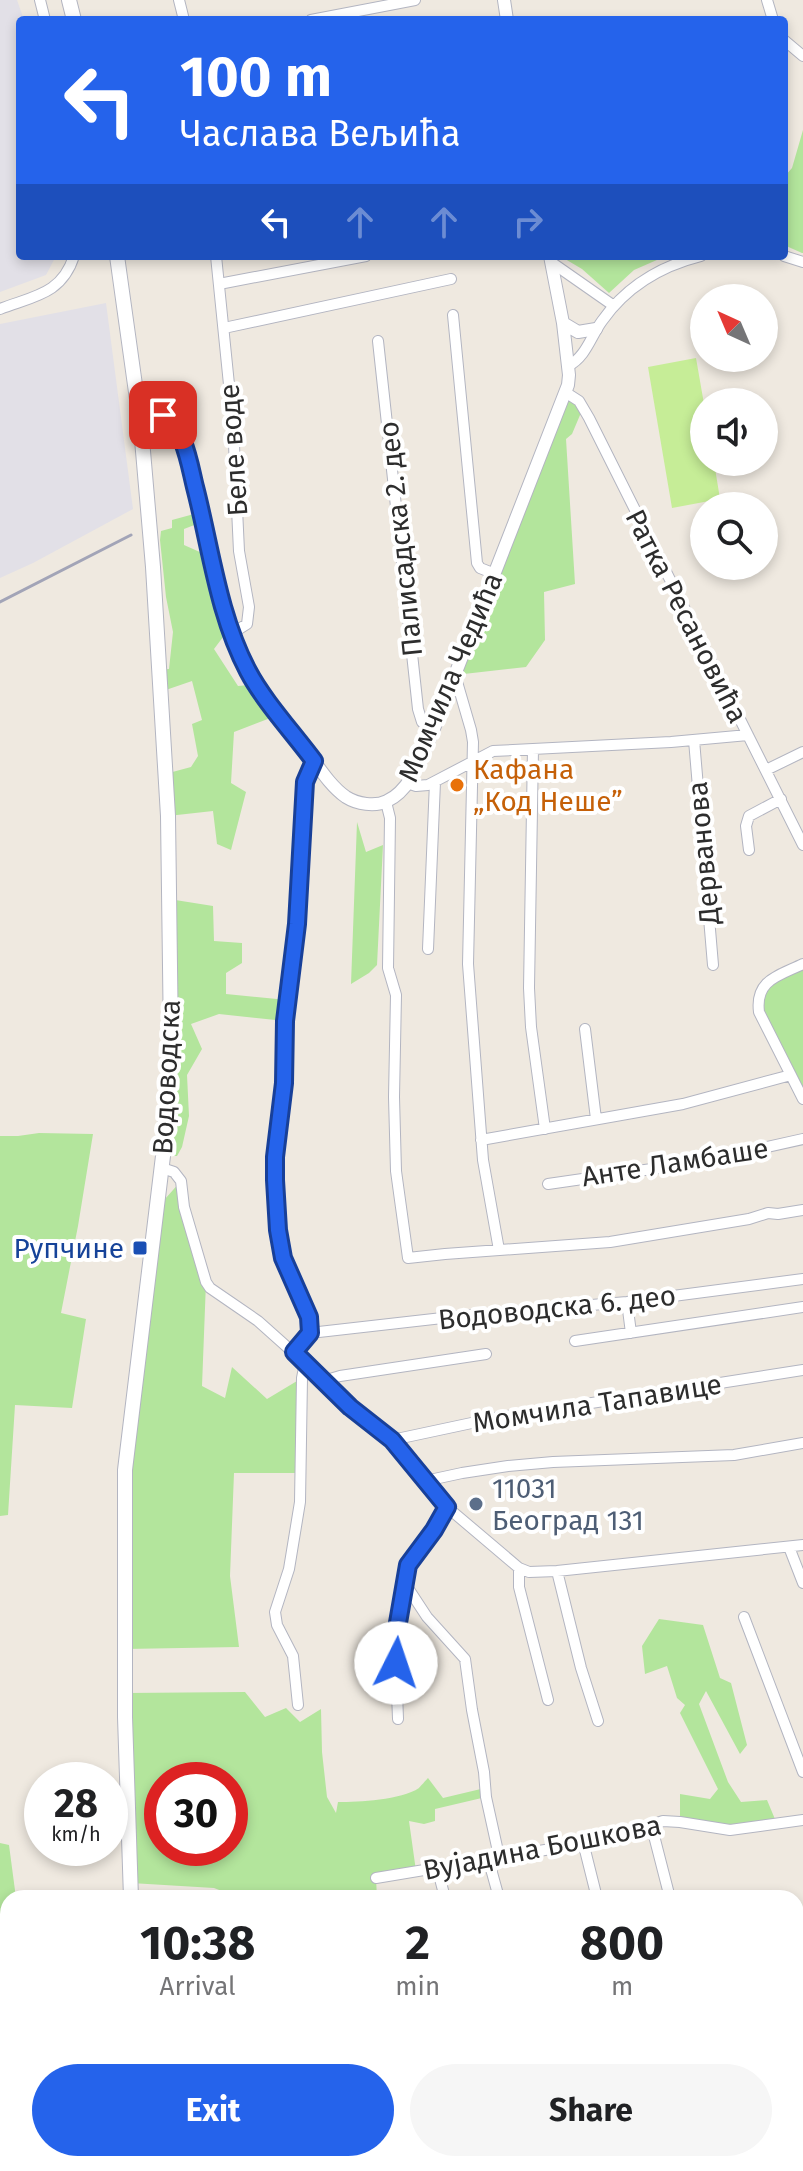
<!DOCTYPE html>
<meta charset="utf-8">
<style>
body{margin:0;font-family:"Fira Sans",sans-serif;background:#f6f6f6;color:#202124;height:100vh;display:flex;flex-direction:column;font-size:30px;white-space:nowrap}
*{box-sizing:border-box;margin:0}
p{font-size:26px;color:#757577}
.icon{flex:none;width:44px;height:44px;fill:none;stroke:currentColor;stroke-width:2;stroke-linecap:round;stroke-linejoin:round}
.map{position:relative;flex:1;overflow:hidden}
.sheet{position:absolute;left:0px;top:1890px;width:804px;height:282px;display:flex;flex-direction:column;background:#fff;border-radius:24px 24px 0 0;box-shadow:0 4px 12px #0003}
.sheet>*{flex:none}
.guide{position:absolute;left:16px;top:16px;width:772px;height:244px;border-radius:8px;box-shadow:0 4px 12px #0003;background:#2563eb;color:#fff;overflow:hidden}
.needle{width:52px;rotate:316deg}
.fabs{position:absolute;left:690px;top:284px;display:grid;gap:16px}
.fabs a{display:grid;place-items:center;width:88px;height:88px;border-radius:50%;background:#fff;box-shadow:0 4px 12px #0003;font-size:40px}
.speed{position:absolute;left:24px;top:1762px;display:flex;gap:16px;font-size:40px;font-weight:700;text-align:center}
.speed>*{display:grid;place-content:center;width:104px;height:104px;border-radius:50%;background:#fff;box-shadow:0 4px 12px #0003;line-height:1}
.speed small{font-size:20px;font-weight:400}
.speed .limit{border:12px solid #d22;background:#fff;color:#111}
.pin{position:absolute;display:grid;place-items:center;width:68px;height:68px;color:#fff;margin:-34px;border-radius:16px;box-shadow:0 4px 12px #0006}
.me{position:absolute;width:88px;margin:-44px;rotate:4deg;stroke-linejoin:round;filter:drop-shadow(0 0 6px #0008)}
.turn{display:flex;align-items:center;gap:28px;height:168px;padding:0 32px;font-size:36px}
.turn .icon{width:104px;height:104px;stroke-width:2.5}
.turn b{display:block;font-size:56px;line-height:68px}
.lanes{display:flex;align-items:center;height:76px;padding:0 32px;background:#0003;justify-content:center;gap:40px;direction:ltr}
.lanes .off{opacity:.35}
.eta{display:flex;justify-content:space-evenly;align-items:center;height:136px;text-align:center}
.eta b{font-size:48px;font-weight:700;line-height:56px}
.action{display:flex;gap:16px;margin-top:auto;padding:16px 32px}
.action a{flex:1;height:92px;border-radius:48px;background:#2563eb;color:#fff;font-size:32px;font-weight:700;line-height:92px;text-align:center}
.action a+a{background:#f6f6f6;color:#202124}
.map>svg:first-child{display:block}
.industrial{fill:#e2e0e7}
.green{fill:#b3e59c;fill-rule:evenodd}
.pitch{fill:#c6ed97}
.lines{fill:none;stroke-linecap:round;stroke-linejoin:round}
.minor-casing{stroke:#b3b5c1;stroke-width:12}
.tertiary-casing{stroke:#b3b5c1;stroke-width:14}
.secondary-casing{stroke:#b3b5c1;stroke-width:16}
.minor{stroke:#fff;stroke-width:10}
.tertiary{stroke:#fff;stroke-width:12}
.secondary{stroke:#fff;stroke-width:14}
.rail{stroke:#a2a4b7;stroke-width:3}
.route-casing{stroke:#184099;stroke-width:20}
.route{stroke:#2563eb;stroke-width:14}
.food-dot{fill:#e8710a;stroke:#fff;stroke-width:3}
.transit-dot{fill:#1a4fb4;stroke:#fff;stroke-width:3}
.service-dot{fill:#5c6f8a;stroke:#fff;stroke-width:3}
.labels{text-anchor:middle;stroke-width:8;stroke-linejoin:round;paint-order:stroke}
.street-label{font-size:28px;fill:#2d2d2d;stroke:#fff}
.food-label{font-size:28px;fill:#c56008;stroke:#fff;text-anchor:start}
.transit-label{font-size:28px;fill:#164399;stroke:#fff;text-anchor:end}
.service-label{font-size:28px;fill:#4e5e75;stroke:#fff;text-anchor:start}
</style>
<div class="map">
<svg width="803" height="2171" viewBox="0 0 803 2171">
<rect width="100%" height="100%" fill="#efe9e0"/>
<!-- industrial -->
<path class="industrial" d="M 0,0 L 17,0 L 24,20 L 20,20 L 20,256 L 56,256 L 46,275 L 0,292 Z
M 106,303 L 133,509 L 33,563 L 0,578 L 0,324 Z"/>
<!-- green -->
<path class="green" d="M 803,130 L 803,253 L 802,253 L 784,245 L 784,177 L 792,168 Z
M 560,256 L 666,256 L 634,270 L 609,293 L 582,269 Z
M 565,392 L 583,408 L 572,434 L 566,439 L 575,584 L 544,592 L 545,640 L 526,667 L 455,675 Z
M 194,514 L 197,524 L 184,529 L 184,545 L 202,553 L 223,637 L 214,649 L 238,686 L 249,685 L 273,717 L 234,732 L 231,783 L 246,792 L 231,850 L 217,844 L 213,811 L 168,816 L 165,774 L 191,767 L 198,756 L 192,724 L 202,720 L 192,681 L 160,692 L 158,670 L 169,669 L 173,632 L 166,597 L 160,540 L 161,531 L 172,528 L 172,520 Z
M 357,822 L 366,852 L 383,845 L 377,965 L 369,973 L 351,984 Z
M 169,899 L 213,906 L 214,941 L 242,943 L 242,963 L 226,973 L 226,994 L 287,1000 L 285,1021 L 219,1014 L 191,1024 L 202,1049 L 187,1075 L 189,1116 L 182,1147 L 177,1156 L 163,1156 Z
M 803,964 L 803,1099 L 759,1012 L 760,992 Z
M 39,1133 L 93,1134 L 78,1226 L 61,1313 L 86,1319 L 72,1408 L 15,1405 L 8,1515 L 0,1516 L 0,1136 L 18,1136 Z
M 181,1181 L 206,1282 L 202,1386 L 225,1398 L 232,1367 L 267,1399 L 302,1378 L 300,1473 L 234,1473 L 230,1576 L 239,1647 L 125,1649 L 124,1530 L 157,1208 Z
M 659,1619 L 703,1625 L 720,1678 L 731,1683 L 747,1745 L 740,1754 L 706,1691 L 699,1704 L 728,1782 L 741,1802 L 767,1800 L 777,1824 L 753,1828 L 680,1822 L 680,1794 L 710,1799 L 718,1789 L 680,1713 L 685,1705 L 677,1698 L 667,1666 L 645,1674 L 642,1646 Z
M 245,1692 L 265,1717 L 286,1708 L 300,1722 L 321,1709 L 322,1752 L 327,1797 L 336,1813 L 338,1802 C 359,1802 401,1800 419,1788 C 419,1788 427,1779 428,1778 L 443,1798 L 485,1788 L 486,1797 L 435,1809 L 435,1821 L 424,1824 L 409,1821 L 416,1871 L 376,1878 L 377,1898 L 240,1898 L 214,1888 L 131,1883 L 125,1693 ZM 162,1780 L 230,1780 L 230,1848 L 162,1848 Z
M 0,1843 L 9,1845 L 16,1898 L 8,1898 L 8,2116 L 0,2116 Z
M 803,2077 L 803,2171 L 795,2171 L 794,2164 L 796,2164 L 796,2078 Z
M 22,2164 L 143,2164 L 144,2171 L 24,2171 Z
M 322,2164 L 477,2164 L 479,2171 L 322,2171 Z"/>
<!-- pitch -->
<path class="pitch" d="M 696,358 L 704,404 L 704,462 L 714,462 L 720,499 L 672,508 L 648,367 Z"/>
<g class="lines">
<defs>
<path id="minor" d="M 40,0 L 45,20
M 179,0 L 184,20
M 767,0 L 773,20
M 311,20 L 415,0
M 784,40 L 803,56
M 216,256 L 233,424 L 239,551 L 249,607 L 247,624 L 231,634
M 784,256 L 803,262
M 551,262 L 614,306
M 219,284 L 366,256
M 0,309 C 34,296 62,294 74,256
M 453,315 L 477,563 L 480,568 L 495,574
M 224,328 L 451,279
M 378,341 L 418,709 L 422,722 L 433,731
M 568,366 C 586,357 591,336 602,321 C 626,287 661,266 701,256
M 565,392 L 579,401 L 589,418 L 803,845
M 455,675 L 471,730 L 473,742 L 468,964 L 483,1160 L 499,1250
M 694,740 L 713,965
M 533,749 L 529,988 L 531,1027 L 545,1129
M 766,770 L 803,752
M 407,783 L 416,786 L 428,785 L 493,751 L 671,742 L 748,735
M 386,802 L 390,818 L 388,968 L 396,995 L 394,1097 L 396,1171 L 408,1258 L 445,1254 L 610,1242 L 749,1219 L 768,1213 L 778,1214 L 803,1210
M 749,850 L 746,826 L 749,816 L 781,799
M 428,949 L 435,782
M 803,964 C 778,976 755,980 759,1012 L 803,1099
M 585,1029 L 596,1119
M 481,1140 L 683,1104 L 791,1075
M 162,1168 L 174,1172 L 181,1181 L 184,1207 L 206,1282 L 210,1288 L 258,1321 L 305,1363 L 350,1407 L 392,1440 L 447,1507 L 519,1568 L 529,1572 L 557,1571 L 803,1545
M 548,1184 L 700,1162 L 803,1139
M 627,1302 L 631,1333
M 310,1333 L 460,1316 L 627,1302 L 803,1279
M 575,1341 L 803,1307
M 294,1352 L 310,1333 L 309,1317 L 283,1258 L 278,1230 L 275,1180 L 278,1131 L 284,1083 L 285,1021 L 297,924 L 305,782 L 314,761
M 323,1381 L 340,1376 L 486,1354
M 392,1440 L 495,1418 L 803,1370
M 425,1481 L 462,1473 L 508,1466 L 553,1462 L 734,1455 L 803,1443
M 447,1507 L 434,1530 L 408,1565 L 405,1576 L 406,1585 L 427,1617 L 465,1659 L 472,1710 L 484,1772 L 486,1797 L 499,1856
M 789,1547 L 803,1583
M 519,1568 L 519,1587 L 548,1700
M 557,1571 L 581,1668 L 598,1721
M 744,1617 L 803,1772
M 298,1705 L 293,1656 L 277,1625 L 275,1612 L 289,1569 L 300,1502 L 302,1378 L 305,1363
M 398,1719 L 395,1640 L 406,1585
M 651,1824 L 670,1898
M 583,1842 L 597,1898
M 488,1858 L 499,1898
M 437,1867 L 445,1898
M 376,1878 L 611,1839 L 663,1821 L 680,1822 L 730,1830 L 803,1820
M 268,2164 L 269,2171
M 516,2164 L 518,2171
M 571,2164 L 572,2171
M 731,2164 L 732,2171"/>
<path id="tertiary" d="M 504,0 L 507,20
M 563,323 L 578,332 L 596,329
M 139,415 C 150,413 160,411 169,419 C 191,437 209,551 217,584 C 220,596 224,608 227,620 C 242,670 275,709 306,750 C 318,766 330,786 346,797 C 357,804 375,807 387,801 C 412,790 422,754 433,731 L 568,385 L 569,375 L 563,323 L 550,256
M 141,428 L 162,426 L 177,435"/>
<path id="secondary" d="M 69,0 L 74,20
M 117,256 L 141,428 L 153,567 L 168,816 L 171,1041 L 163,1156 L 125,1470 L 125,1717 L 131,1898
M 142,2164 L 143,2171"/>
</defs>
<!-- minor casing -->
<use href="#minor" class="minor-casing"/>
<!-- tertiary casing -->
<use href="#tertiary" class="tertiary-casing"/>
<!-- secondary casing -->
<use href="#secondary" class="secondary-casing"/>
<!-- minor -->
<use href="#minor" class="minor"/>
<!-- tertiary -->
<use href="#tertiary" class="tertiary"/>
<!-- secondary -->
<use href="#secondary" class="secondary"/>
<!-- rail -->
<path class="rail" d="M 0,602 L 131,535"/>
</g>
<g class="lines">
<defs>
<path id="route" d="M 163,415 C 185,430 189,463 195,487 C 211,549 218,614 248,671 C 263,700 294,734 314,761 L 305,782 L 297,924 L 285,1021 L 284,1083 L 275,1157 L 275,1180 L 278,1230 L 283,1258 L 309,1317 L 310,1333 L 294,1352 L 350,1407 L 392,1440 L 447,1507 L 434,1530 L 408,1565 L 395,1640 L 396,1663"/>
</defs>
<!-- route casing -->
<use href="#route" class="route-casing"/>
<!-- route -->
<use href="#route" class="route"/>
</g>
<!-- markers -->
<circle class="food-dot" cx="457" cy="785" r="8"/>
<rect class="transit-dot" x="132" y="1240" width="16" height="16" rx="4"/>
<circle class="service-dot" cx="476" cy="1504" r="8"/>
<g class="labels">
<!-- street labels -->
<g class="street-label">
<text transform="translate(233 450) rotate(-94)" y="10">Беле воде</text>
<text transform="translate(400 539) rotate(-96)" y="10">Палисадска 2. део</text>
<text transform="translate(687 616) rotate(63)" y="10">Ратка Ресановића</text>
<text transform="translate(450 677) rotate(-67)" y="10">Момчила Чедића</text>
<text transform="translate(703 853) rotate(-95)" y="10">Дерванова</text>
<text transform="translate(166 1077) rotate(-87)" y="10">Водоводска</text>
<text transform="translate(675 1162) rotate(-9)" y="10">Анте Ламбаше</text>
<text transform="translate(557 1307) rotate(-6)" y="10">Водоводска 6. део</text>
<text transform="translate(597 1403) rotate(-9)" y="10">Момчила Тапавице</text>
<text transform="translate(542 1847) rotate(-11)" y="10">Вујадина Бошкова</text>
</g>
<!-- food labels -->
<g class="food-label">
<text x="473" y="779">Кафана<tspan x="473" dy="32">„Код Неше”</tspan></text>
</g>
<!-- transit labels -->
<g class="transit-label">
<text x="124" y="1258">Рупчине</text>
</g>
<!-- service labels -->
<g class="service-label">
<text x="492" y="1498">11031<tspan x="492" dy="32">Београд 131</tspan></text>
</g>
</g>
</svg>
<div class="fabs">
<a><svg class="needle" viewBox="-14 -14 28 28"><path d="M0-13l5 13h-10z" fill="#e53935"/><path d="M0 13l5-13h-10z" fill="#757577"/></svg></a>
<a><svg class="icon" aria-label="sound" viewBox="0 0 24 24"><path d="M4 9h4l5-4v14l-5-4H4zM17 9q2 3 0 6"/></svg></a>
<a><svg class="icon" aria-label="search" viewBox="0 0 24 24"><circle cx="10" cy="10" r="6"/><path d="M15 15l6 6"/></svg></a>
</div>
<div class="speed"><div>28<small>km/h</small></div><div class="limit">30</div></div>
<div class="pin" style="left:163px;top:415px;background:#d93025"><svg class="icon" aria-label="arrive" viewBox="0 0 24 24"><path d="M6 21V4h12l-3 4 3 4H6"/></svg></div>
<svg class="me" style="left:396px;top:1663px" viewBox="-20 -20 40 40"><circle r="19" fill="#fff"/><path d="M0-13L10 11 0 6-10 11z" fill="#2563eb"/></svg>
<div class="guide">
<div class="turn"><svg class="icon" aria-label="left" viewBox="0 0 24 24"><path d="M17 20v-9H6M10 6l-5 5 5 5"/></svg><div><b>100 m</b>Часлава Вељића</div></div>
<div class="lanes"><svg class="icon" aria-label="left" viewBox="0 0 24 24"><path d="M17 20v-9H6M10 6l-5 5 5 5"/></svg><svg class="icon off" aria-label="ahead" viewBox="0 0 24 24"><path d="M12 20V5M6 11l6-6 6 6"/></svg><svg class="icon off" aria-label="ahead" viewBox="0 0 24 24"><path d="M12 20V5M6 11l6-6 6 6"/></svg><svg class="icon off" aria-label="right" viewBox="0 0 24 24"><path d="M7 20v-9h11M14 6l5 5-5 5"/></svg></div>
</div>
<section class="sheet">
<div class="eta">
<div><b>10:38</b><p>Arrival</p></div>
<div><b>2</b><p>min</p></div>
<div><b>800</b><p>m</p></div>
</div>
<div class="action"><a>Exit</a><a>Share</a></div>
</section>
</div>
